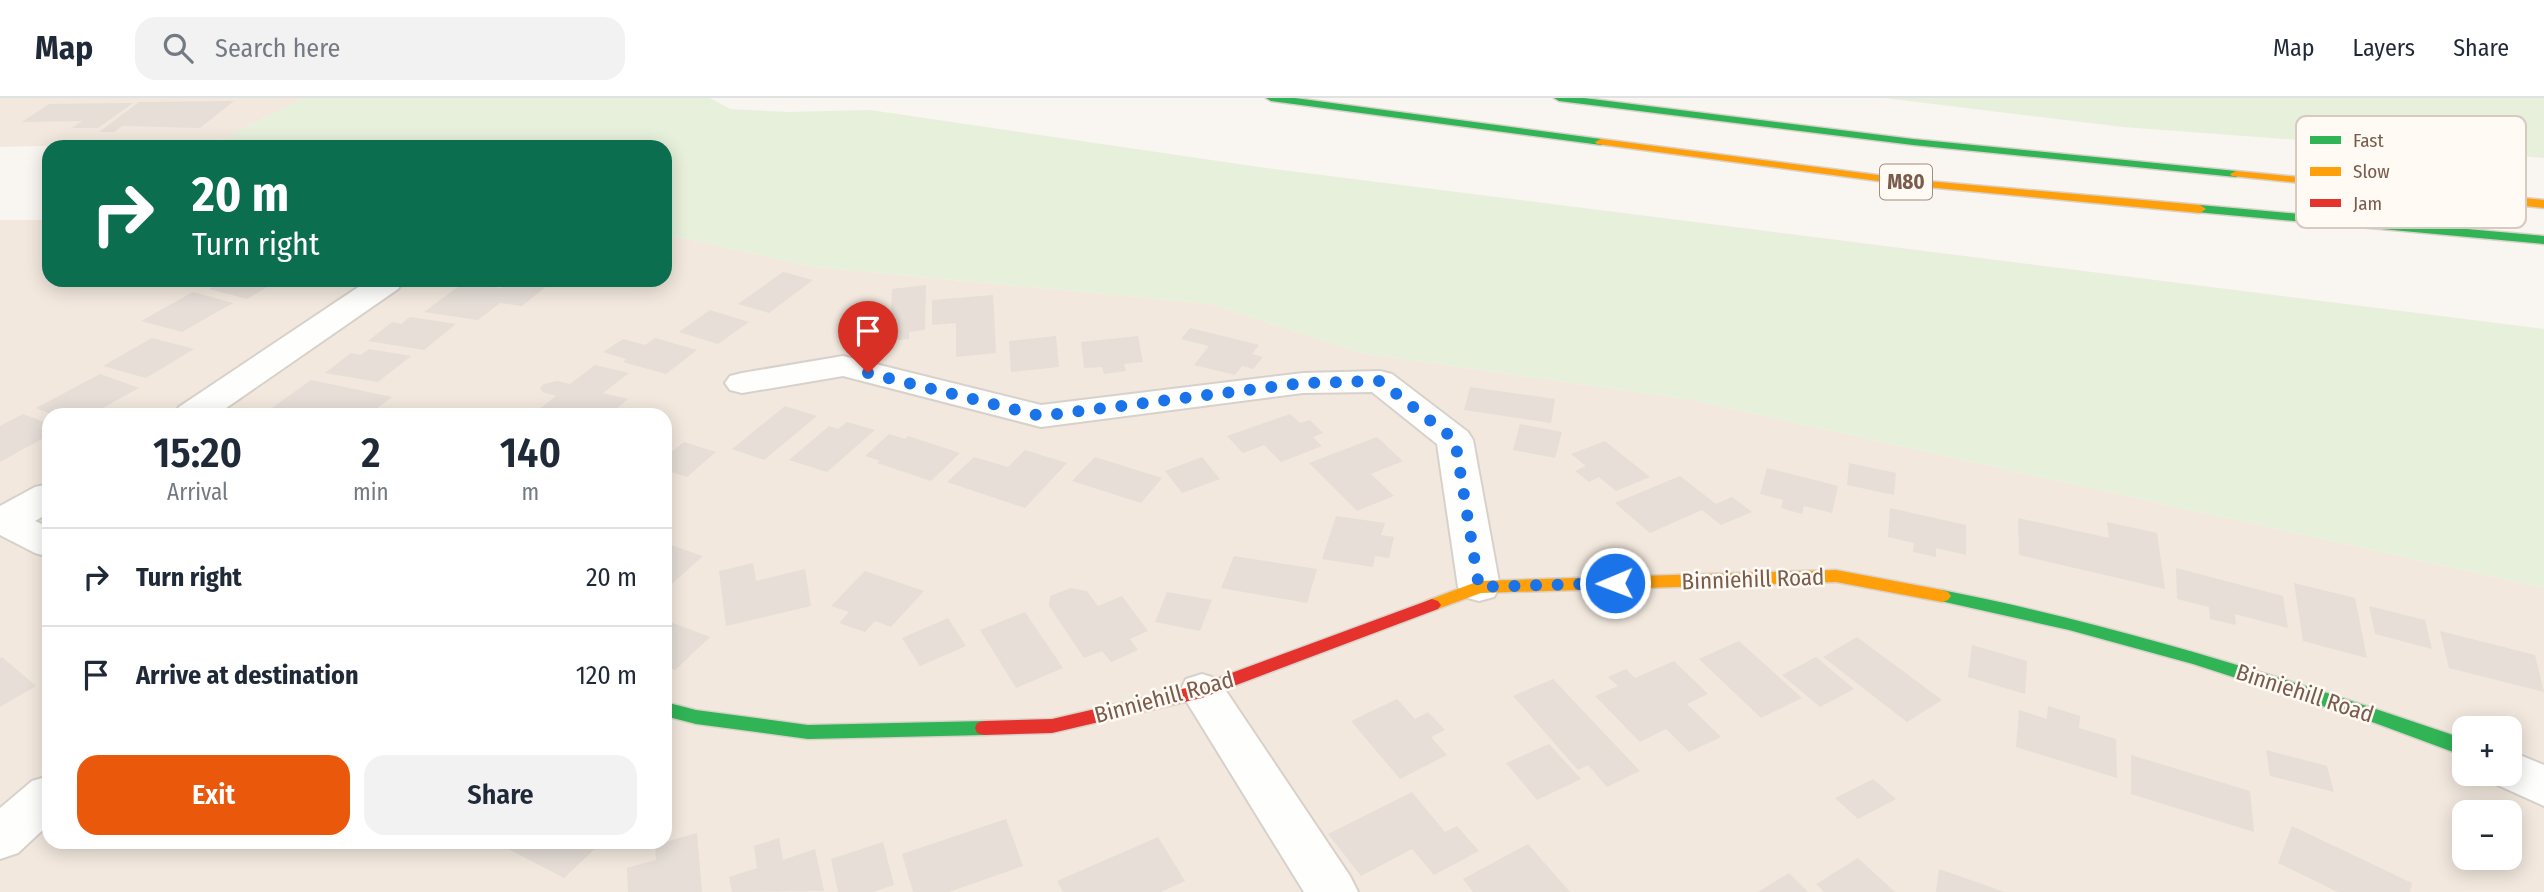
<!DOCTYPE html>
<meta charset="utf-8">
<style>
body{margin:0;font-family:"Fira Sans Condensed",sans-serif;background:#f2f2f3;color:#1f2937;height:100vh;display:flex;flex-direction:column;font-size:26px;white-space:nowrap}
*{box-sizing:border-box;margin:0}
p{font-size:23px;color:#747a83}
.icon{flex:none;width:38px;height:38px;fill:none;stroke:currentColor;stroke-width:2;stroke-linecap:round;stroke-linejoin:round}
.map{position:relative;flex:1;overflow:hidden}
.panel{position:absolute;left:42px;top:310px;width:630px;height:441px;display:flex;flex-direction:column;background:#fff;border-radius:21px;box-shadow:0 4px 18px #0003}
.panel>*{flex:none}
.top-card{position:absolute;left:42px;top:42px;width:630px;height:147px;border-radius:21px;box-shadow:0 4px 18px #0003;background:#0b6e4f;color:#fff;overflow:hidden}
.buttons{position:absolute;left:2452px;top:618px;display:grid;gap:14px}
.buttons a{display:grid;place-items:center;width:70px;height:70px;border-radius:14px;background:#fff;box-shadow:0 4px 18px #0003;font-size:35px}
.pin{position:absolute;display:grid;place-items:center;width:60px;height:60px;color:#fff;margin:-72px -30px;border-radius:50% 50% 50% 0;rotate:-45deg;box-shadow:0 0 7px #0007}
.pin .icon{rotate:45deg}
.me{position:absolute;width:77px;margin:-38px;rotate:269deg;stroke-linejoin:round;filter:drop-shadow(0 0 5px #0008)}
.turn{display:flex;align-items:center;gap:24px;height:147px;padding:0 35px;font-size:32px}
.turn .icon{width:91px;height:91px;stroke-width:2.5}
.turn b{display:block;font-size:49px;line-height:60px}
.eta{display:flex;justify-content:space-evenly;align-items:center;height:119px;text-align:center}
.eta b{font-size:42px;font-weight:600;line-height:49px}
.cta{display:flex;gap:14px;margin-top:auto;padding:14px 35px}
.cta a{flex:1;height:80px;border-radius:21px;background:#ea580c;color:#fff;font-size:28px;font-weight:600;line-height:80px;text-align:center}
.cta a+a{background:#f2f2f3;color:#1f2937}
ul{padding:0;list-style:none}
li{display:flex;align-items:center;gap:21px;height:98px;padding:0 35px;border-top:2px solid #e0e1e3}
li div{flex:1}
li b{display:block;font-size:26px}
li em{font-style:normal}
header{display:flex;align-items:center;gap:42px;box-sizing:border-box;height:98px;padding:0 35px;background:#fff;border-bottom:2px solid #e0e1e3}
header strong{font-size:33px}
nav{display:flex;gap:38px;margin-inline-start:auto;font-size:24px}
.search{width:490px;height:63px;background:#f2f2f3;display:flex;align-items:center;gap:18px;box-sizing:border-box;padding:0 24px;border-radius:21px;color:#747a83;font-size:26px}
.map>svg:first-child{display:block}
.residential{fill:#f2e8de;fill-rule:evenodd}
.green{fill:#e7f0db}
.building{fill:#e6ded7}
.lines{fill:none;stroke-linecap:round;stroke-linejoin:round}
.street-casing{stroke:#d7d1cb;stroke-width:4}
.fast-casing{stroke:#d9d2cb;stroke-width:3}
.slow-casing{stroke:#d9d2cb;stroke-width:3}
.jam-casing{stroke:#d9d2cb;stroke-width:3}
.street{fill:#fefefd;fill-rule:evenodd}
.fast{fill:#30b455;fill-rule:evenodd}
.slow{fill:#ff9f0a;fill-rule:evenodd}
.jam{fill:#e5322d;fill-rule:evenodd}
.route{stroke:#1a73e8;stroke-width:12;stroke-dasharray:0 21.6}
.labels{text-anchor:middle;stroke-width:5;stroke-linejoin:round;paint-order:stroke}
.shield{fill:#fffaf3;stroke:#a28b7f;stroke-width:2}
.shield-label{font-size:21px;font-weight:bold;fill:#7a5c4d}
.street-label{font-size:23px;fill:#7a5c4d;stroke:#fffaf3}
.key{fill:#fffaf3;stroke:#d7cbc1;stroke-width:2}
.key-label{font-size:19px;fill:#7a5c4d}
</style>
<header>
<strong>Map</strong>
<div class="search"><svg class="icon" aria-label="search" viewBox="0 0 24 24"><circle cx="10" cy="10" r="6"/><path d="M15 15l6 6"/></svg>Search here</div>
<nav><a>Map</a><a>Layers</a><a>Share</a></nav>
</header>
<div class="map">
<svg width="2544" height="794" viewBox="0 0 2544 794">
<rect width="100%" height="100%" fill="#f9f5f0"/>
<!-- residential -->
<path class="residential" d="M 0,0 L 304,0 L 217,44 L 0,49 Z
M 0,122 L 49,122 L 49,182 L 665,182 L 665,136 L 814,169 L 1211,206 L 1361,255 L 1692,302 L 2544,490 L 2544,794 L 0,794 ZM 49,317 L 665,317 L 665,744 L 49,744 ZM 2464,630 L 2510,630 L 2510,676 L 2464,676 ZM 2464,714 L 2510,714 L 2510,760 L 2464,760 Z"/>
<!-- green -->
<path class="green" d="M 304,0 L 710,0 L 730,11 L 788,14 L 870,12 L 1266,70 L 2544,231 L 2544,490 L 1692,302 L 1361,255 L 1211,206 L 814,169 L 665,136 L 665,49 L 244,49 L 217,44 Z
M 1884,0 L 2544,0 L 2544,60 L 2123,29 Z"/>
<!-- building -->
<path class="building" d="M 234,3 L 200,30 L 122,28 L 114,34 L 99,34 L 139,4 Z
M 133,5 L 98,30 L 72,30 L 82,23 L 22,24 L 49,6 Z
M 783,174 L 813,182 L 769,215 L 738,206 Z
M 225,182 L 279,182 L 247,201 L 209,191 Z
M 511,182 L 548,187 L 522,208 L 500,205 L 478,222 L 424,214 L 463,185 L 501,190 Z
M 926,187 L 925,232 L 909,234 L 909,241 L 885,243 L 885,236 L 868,238 L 869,215 L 891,213 L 892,191 Z
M 193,194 L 233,205 L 182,234 L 141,223 Z
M 993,197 L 996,255 L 956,259 L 956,225 L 932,227 L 932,202 Z
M 710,212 L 749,224 L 718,246 L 679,234 Z
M 410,219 L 456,226 L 424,252 L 368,243 L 392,224 L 401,226 Z
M 1190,230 L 1259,247 L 1252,256 L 1263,259 L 1253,271 L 1242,268 L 1235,277 L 1194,267 L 1209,248 L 1181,241 Z
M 1056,238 L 1059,269 L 1011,274 L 1009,243 Z
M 1138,238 L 1143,264 L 1124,266 L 1126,273 L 1104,276 L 1102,269 L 1084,270 L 1081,244 Z
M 152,240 L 194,251 L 146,280 L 103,268 Z
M 655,240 L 697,252 L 666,276 L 623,264 L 626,261 L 603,254 L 623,241 L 645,247 Z
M 369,251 L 411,258 L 378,284 L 325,275 L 351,255 L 361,257 Z
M 595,267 L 629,275 L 603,295 L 628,301 L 609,317 L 554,317 L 538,312 L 556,298 L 542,294 L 540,290 L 544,286 L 557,283 L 570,286 Z
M 100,276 L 139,290 L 90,317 L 53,317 L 36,310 Z
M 311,282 L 392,299 L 368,317 L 340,314 L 337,317 L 293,317 L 269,312 Z
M 1470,289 L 1555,301 L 1551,325 L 1464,312 Z
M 785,308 L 817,318 L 764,362 L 732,351 Z
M 23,316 L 49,326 L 49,337 L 0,364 L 0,328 Z
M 1290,316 L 1300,325 L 1310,322 L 1323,335 L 1313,339 L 1322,348 L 1281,364 L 1264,347 L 1243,355 L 1227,338 Z
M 847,324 L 875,332 L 827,374 L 789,362 L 829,328 L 838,331 Z
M 1520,326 L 1562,334 L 1555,360 L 1513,352 Z
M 889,336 L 905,341 L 908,338 L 960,355 L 931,383 L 877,365 L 880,363 L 865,358 Z
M 1377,339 L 1403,363 L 1371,376 L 1394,398 L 1357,413 L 1309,365 Z
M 1605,343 L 1650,379 L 1616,393 L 1599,379 L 1589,384 L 1575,373 L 1586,368 L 1571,356 Z
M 684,344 L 716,354 L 687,379 L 665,372 L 665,359 Z
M 1025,352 L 1067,365 L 1025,410 L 947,384 L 974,359 L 1008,369 Z
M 1095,359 L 1162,380 L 1141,405 L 1072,383 Z
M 1202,359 L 1220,381 L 1182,395 L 1165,373 Z
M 1849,365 L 1896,375 L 1894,397 L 1847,387 Z
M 1767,370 L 1838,388 L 1832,415 L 1804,408 L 1802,416 L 1781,410 L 1783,402 L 1760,396 Z
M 1680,378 L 1716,406 L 1732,399 L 1752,414 L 1721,427 L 1702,412 L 1650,435 L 1615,405 Z
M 1890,410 L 1966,427 L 1966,457 L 1936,450 L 1936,459 L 1913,454 L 1914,445 L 1888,439 Z
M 1336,418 L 1385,425 L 1381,437 L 1394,439 L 1389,460 L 1375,458 L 1373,469 L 1322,461 Z
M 2018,420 L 2109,440 L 2107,424 L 2157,435 L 2165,491 L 2019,457 Z
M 665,445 L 703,458 L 665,492 Z
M 1234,458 L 1317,471 L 1307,505 L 1221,490 Z
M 753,465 L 756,483 L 805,471 L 811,508 L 726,528 L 719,473 Z
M 2176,470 L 2283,498 L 2288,530 L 2235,516 L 2236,527 L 2210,521 L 2209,509 L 2177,501 Z
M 865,473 L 924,493 L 891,529 L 875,523 L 865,534 L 839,525 L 849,514 L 831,508 Z
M 2294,485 L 2355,500 L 2367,560 L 2303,543 Z
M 1071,490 L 1087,493 L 1098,508 L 1122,498 L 1148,533 L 1130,541 L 1138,552 L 1111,564 L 1102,553 L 1084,560 L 1049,508 L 1050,498 Z
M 1167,494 L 1212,502 L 1200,533 L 1155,524 Z
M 2369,508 L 2425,522 L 2432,551 L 2375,536 Z
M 1025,514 L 1063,570 L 1016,590 L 980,532 Z
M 948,520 L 966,548 L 920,568 L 902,540 Z
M 665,522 L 710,539 L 675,572 L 665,568 Z
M 2440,533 L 2535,557 L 2544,594 L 2449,570 Z
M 1857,539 L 1942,602 L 1907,624 L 1823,559 Z
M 1739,543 L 1802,600 L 1761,620 L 1699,561 Z
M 1972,547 L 2027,563 L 2025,596 L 1968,579 Z
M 2,559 L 36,588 L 0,609 L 0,560 Z
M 1816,559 L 1854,591 L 1820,609 L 1782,577 Z
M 1674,563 L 1708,596 L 1687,606 L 1721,639 L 1689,654 L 1666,631 L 1640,644 L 1595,598 L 1618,588 L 1608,579 L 1626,571 L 1635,580 Z
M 1553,581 L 1620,652 L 1640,673 L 1607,689 L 1588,667 L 1578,672 L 1513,598 Z
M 1397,601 L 1415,621 L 1428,614 L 1445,632 L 1431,639 L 1447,657 L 1400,681 L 1351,623 Z
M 2048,608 L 2080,618 L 2079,630 L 2116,641 L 2117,680 L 2016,649 L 2019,612 L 2047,621 Z
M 1549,646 L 1581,681 L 1537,702 L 1506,665 Z
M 2266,652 L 2327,668 L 2334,694 L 2270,678 Z
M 2131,657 L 2250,693 L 2254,734 L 2131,696 Z
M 1873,681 L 1896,701 L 1858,721 L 1835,700 Z
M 1412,694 L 1445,734 L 1457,728 L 1479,753 L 1434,777 L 1412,751 L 1361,778 L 1328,736 Z
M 1006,721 L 1023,768 L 949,794 L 913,794 L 902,756 Z
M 2292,728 L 2412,785 L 2410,794 L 2338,794 L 2278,765 Z
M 697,735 L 702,794 L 628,794 L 627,770 L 656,762 L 655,747 Z
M 1158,739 L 1185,783 L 1161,794 L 1063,794 L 1057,783 Z
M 779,740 L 783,762 L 815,751 L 824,793 L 732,794 L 729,779 L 757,770 L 754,748 Z
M 495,744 L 602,744 L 564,780 Z
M 883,744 L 894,787 L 873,794 L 838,794 L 831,761 Z
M 1528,746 L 1570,794 L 1473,794 L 1463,781 Z
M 1858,760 L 1895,794 L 1824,794 L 1816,786 Z
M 1939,771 L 1982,786 L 2004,794 L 1936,794 Z
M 1789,775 L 1808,794 L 1758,794 Z"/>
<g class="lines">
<defs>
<path id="street" d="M 369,182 L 403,184 L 398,191 L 216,317 L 174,317 L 179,309 Z
M 843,258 L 1041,307 L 1303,275 L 1380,273 L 1392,276 L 1468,334 L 1473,342 L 1500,489 L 1494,499 L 1479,503 L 1464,499 L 1458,489 L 1437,346 L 1372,294 L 1303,295 L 1041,329 L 843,278 L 742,295 L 730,292 L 725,285 L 730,278 L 742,275 Z
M 49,386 L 49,415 L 35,423 L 49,429 L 49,459 L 35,455 L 0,437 L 0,408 L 35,389 Z
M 1202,576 L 1218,581 L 1350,778 L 1358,794 L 1304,794 L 1180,593 L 1186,581 Z
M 2510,653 L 2544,667 L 2544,708 L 2493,685 L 2488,676 L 2510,676 Z
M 49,678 L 49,726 L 18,755 L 0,761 L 0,710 L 32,683 Z"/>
<path id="fast" d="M 1266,0 L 1295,0 L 1601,41 L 1607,44 L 1601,47 L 1271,3 Z
M 1554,0 L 1584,0 L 1913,41 L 2236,73 L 2242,76 L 2236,79 L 1913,47 L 1559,3 Z
M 2200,107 L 2544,138 L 2544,146 L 2196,114 L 2194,111 Z
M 1942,492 C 2115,526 2283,579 2450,636 L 2464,643 L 2464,658 L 2375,625 L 2193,566 L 2069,532 L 1936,502 L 1933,498 L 1936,494 Z
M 665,604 L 696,612 L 808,627 L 984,623 L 991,625 L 993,630 L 991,635 L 984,637 L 808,641 L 696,626 L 665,618 Z"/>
<path id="slow" d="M 1601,41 L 1916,82 L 2200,107 L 2206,111 L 2200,115 L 1916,88 L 1597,46 L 1595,44 Z
M 2236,73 L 2544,102 L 2544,110 L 2232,78 L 2230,76 Z
M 1836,472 L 1942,492 L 1948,494 L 1951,498 L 1948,502 L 1942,504 L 1836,484 L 1481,495 L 1432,513 L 1426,511 L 1423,507 L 1426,503 L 1479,483 Z"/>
<path id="jam" d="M 1432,501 L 1438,503 L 1441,507 L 1438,511 L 1202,600 L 1052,635 L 984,637 L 977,635 L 975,630 L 977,625 L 984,623 L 1052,621 L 1199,587 Z"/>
</defs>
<!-- street casing -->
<use href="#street" class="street-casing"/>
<!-- fast casing -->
<use href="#fast" class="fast-casing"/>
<!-- slow casing -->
<use href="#slow" class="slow-casing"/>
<!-- jam casing -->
<use href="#jam" class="jam-casing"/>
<!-- street -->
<use href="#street" class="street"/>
<!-- fast -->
<use href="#fast" class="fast"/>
<!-- slow -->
<use href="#slow" class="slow"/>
<!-- jam -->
<use href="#jam" class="jam"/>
</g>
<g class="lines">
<!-- route -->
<path class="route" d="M 868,275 L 1041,318 L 1303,285 L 1380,283 L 1455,342 L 1479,489 L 1615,485"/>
</g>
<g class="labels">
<!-- shield labels -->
<rect class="shield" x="1880" y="66.5" width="52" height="35" rx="5"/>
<g class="shield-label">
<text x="1906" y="91">M80</text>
</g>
<!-- street labels -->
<g class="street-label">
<text transform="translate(1753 481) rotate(-2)" y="8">Binniehill Road</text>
<text transform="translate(2305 595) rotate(18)" y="8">Binniehill Road</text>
<text transform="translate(1164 599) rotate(-15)" y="8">Binniehill Road</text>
</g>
</g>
<!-- legend -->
<rect x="2296" y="18" width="230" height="112" rx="10" class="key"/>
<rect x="2310" y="38" width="31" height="8" fill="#30b455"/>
<rect x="2310" y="69" width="31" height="9" fill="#ff9f0a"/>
<rect x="2310" y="101" width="31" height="8" fill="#e5322d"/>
<g class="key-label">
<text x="2353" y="49">Fast</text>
<text x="2353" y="80">Slow</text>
<text x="2353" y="112">Jam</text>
</g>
</svg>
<div class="buttons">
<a>+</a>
<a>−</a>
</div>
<div class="pin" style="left:868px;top:275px;background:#d93025"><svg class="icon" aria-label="arrive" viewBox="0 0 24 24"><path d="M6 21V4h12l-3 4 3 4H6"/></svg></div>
<svg class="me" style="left:1615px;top:485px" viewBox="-20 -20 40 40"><circle r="17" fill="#1a73e8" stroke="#fff" stroke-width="3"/><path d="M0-11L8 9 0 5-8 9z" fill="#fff"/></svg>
<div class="top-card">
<div class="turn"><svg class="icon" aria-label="right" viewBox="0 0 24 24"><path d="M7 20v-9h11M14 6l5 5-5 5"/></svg><div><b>20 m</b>Turn right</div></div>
</div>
<section class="panel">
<div class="eta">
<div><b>15:20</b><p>Arrival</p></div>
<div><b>2</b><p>min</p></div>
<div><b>140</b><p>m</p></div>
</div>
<ul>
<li><svg class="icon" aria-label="right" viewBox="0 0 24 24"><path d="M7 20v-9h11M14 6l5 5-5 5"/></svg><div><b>Turn right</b></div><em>20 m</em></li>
<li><svg class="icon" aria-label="arrive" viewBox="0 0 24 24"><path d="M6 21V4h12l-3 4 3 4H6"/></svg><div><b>Arrive at destination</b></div><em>120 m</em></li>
</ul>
<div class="cta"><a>Exit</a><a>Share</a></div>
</section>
</div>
